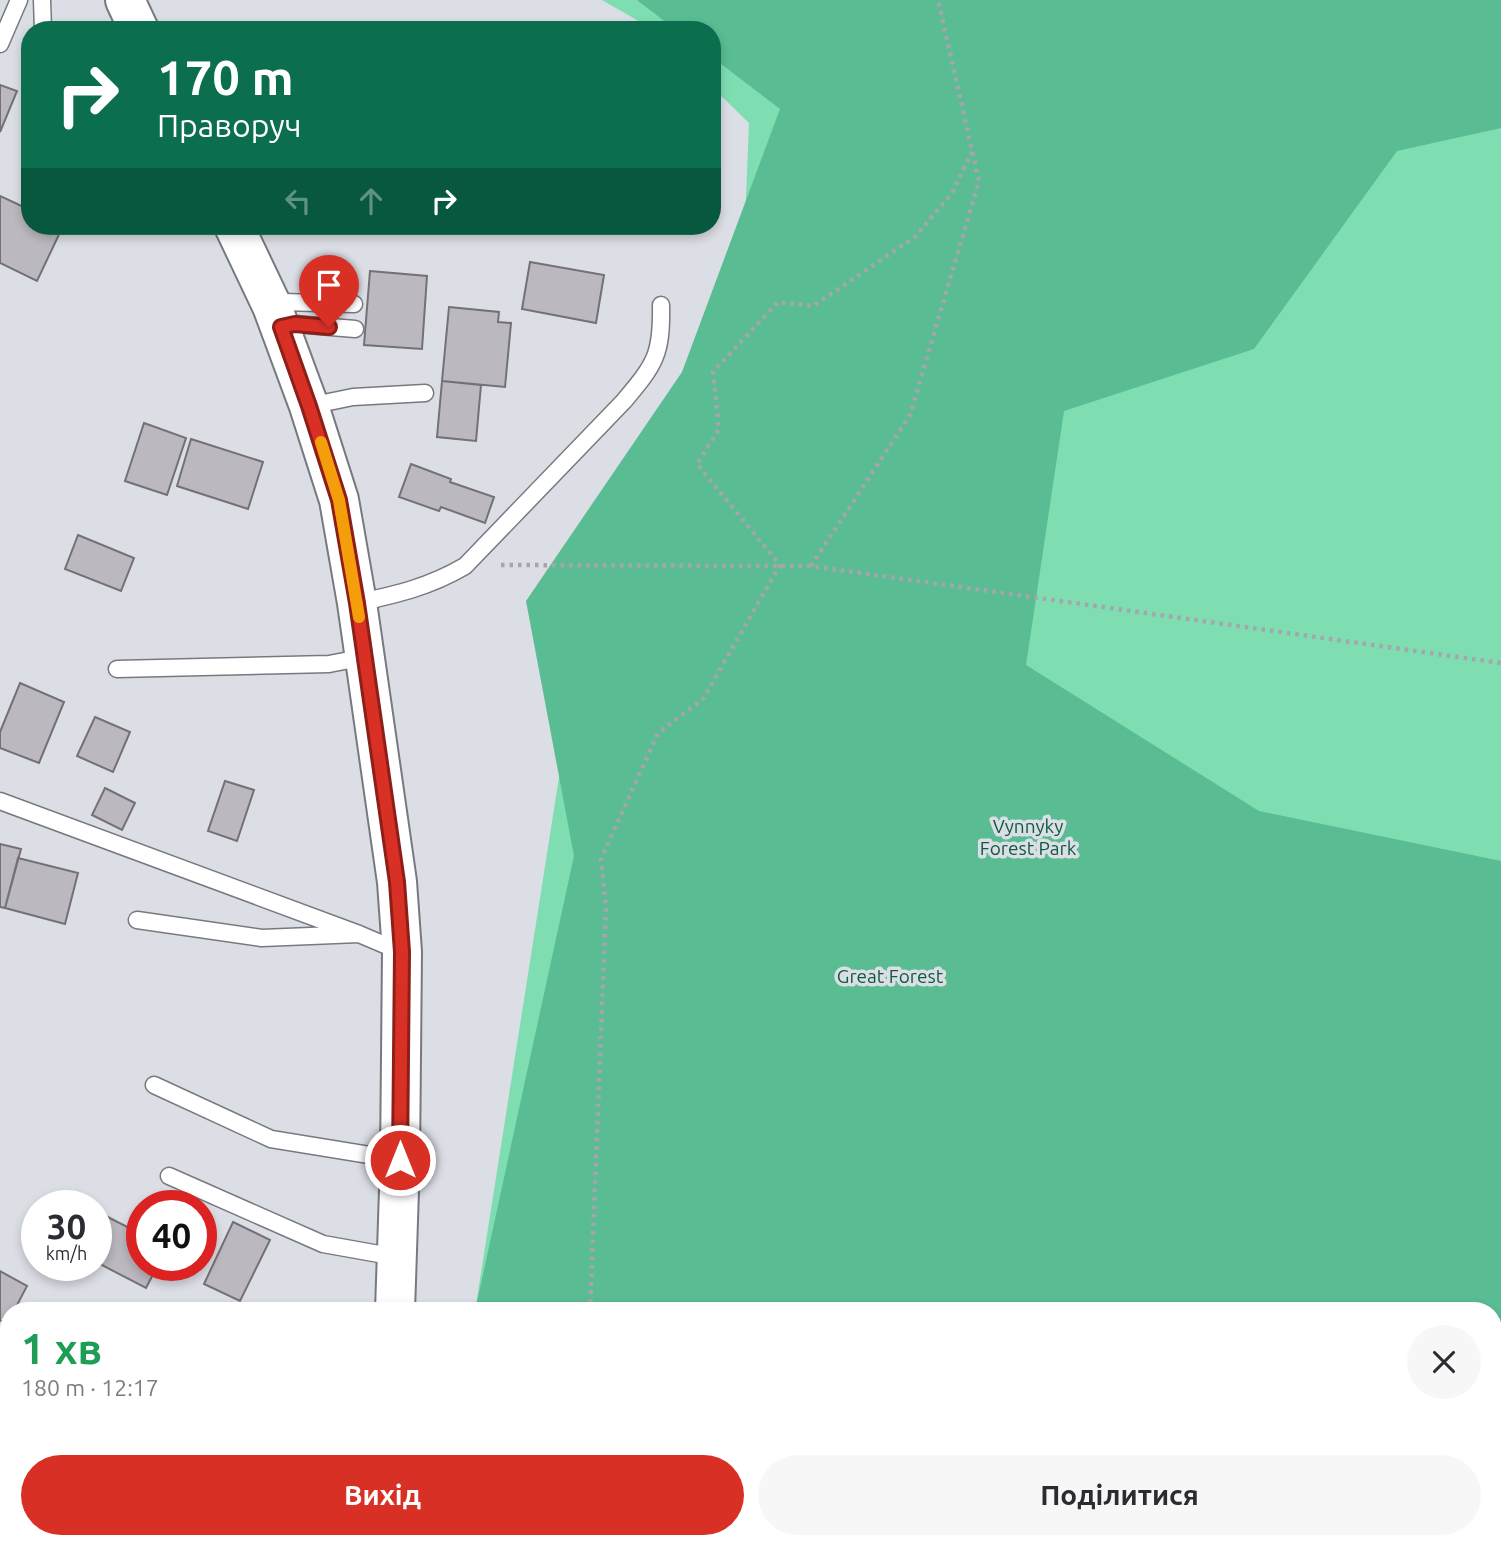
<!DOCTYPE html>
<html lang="uk">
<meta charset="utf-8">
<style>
body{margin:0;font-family:Ubuntu,sans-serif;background:#f7f7f7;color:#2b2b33;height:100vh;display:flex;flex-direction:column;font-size:26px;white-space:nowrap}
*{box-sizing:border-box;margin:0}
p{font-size:23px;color:#7c7c81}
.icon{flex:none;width:38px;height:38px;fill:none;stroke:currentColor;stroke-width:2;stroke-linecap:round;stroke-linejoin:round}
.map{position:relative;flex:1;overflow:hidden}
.sheet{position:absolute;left:0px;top:1302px;width:1502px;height:247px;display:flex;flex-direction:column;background:#fff;border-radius:28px 28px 0 0;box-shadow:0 4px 10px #0003}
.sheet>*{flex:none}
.hud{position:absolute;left:21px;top:21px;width:700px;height:214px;border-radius:28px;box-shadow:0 4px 10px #0003;background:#0b6e4f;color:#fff;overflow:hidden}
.speed{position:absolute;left:21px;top:1190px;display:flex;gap:14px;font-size:35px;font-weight:700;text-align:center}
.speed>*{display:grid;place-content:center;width:91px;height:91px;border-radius:50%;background:#fff;box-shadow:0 4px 10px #0003;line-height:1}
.speed small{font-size:18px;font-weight:400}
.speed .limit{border:10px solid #d22;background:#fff;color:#111}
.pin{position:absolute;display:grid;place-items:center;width:60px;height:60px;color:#fff;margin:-72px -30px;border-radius:50% 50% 50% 0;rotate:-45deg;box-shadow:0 0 7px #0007}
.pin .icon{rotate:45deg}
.me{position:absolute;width:77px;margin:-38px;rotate:0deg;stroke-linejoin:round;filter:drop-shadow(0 0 5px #0008)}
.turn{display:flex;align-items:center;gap:24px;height:147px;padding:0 21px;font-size:32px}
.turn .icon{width:91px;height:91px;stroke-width:2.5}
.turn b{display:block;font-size:49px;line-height:60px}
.lanes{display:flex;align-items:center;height:66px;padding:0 21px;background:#0003;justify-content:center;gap:35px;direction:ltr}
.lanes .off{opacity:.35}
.round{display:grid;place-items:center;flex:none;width:74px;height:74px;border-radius:37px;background:#f7f7f7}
.summary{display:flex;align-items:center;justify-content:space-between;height:119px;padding:0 21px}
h1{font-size:42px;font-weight:700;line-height:52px;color:#1e9e55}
.action{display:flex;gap:14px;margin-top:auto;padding:14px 21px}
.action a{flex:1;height:80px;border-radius:42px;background:#d93025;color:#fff;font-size:28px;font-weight:700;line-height:80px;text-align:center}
.action a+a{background:#f7f7f7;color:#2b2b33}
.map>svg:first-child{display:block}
.green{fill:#7fddb2}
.forest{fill:#5abc92}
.building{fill:#bcb8bf;stroke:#737076;stroke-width:2}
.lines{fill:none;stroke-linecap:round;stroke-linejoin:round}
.service-casing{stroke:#787980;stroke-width:19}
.tertiary-casing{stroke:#787980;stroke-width:42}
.path{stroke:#a4a6ac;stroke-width:4.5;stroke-dasharray:3.5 5;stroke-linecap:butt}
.service{stroke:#fff;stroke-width:16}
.tertiary{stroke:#fff;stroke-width:38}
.route-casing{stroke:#8d1f18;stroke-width:18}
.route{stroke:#d93025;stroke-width:12}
.slow{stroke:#f59e0b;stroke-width:12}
.labels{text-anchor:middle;stroke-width:7;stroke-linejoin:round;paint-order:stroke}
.park-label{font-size:19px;fill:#0d5b3f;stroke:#dcdee5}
</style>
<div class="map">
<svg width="1501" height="1548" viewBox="0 0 1501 1548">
<rect width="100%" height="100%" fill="#dcdee5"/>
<!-- green -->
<path class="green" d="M 602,0 L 1501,0 L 1501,1548 L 438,1548 L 440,1540 L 1493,1540 L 1493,1311 L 475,1311 L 580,644 L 742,298 L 749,123 L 712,87 L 712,30 L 654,30 Z"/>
<!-- forest -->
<path class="forest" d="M 637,0 L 1501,0 L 1501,128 L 1397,151 L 1254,349 L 1064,411 L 1026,665 L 1259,811 L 1501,861 L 1501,1548 L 424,1548 L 425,1540 L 1493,1540 L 1493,1311 L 475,1311 L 574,856 L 526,601 L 682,372 L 780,109 L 712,57 L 712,30 L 676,30 Z"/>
<!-- building -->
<path class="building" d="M 0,85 L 17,91 L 0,132 Z
M 0,196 L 30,210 L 30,226 L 63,226 L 37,281 L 0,263 Z
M 530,262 L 604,275 L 596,323 L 522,309 Z
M 370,271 L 427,276 L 422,349 L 364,345 Z
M 449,307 L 499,312 L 498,322 L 511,323 L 505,387 L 442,381 Z
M 442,381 L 481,385 L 476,441 L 437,437 Z
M 144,423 L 186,438 L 167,495 L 125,481 Z
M 191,439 L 263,462 L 248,509 L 177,486 Z
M 411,464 L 451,479 L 450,482 L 494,497 L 485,523 L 441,507 L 439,511 L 399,497 Z
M 78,535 L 134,558 L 121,591 L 65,569 Z
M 20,683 L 64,702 L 39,763 L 0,748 L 0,732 Z
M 95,717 L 130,732 L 113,772 L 77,756 Z
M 225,781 L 254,790 L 237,841 L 208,831 Z
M 105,788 L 135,803 L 122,830 L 92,815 Z
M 0,844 L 21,849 L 5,908 L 0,907 Z
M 18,858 L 78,873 L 65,924 L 5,908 Z
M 96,1211 L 139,1233 L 142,1229 L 142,1265 L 158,1265 L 146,1288 L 96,1262 Z
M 233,1222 L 270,1240 L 240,1301 L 204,1284 Z
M 0,1271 L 27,1286 L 14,1311 L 9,1311 L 7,1324 L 0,1320 Z"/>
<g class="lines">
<defs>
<path id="service" d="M 42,0 L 43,30
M 0,44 L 19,0
M 272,306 L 282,302 L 354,304
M 281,327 L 295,324 L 355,329
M 309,406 L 353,397 L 425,393
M 357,603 C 398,594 429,587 465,566 L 624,401 C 655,364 662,355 661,305
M 117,669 L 329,664 L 365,657
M 0,801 L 359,934
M 137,920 L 262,938 L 359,934 L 399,951
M 154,1085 L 271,1139 L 400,1160
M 169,1176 L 323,1244 L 396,1257
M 315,1540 L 332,1548"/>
<path id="tertiary" d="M 125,0 L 139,30
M 234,226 L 272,306 L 309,406 L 339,500 L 357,603 L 397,882 L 402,952 L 400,1160 L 395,1311
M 390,1548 L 390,1540"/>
</defs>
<!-- service casing -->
<use href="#service" class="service-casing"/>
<!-- tertiary casing -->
<use href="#tertiary" class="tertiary-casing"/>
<!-- path -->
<path class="path" d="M 501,565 L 811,566 L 1501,663
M 811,566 L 910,415 L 979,181 L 938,0
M 590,1311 L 606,907 L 601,859 L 658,733 L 703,699 L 780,565 L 697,464 L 719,429 L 713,372 L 778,302 L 813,306 L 915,237 L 952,193 L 972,152
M 491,1548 L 500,1540"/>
<!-- service -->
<use href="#service" class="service"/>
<!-- tertiary -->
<use href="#tertiary" class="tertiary"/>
</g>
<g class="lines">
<defs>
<path id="route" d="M 329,327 L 295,324 L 281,327 L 309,406 L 339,500 L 357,603 L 397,882 L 402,952 L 400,1160"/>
</defs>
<!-- route casing -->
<use href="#route" class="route-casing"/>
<!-- route -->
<use href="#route" class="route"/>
<!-- slow -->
<path class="slow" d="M 321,442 L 339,500 L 359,617"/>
</g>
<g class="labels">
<!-- park labels -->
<g class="park-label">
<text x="1028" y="833">Vynnyky<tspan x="1028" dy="22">Forest Park</tspan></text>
<text x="890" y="983">Great Forest</text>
</g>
</g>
</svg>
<div class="speed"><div>30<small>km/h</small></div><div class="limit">40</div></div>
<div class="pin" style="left:329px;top:327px;background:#d93025"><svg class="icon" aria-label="arrive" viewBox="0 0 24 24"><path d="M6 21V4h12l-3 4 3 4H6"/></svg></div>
<svg class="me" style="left:400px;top:1160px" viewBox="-20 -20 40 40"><circle r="17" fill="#d93025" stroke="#fff" stroke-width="3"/><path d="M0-11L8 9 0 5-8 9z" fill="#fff"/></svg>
<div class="hud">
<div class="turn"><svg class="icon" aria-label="right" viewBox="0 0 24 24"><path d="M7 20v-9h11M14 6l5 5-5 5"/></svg><div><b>170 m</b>Праворуч</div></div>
<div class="lanes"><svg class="icon off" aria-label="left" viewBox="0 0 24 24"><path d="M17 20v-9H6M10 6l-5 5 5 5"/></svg><svg class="icon off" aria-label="ahead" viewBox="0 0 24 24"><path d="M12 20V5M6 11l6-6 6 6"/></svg><svg class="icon" aria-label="right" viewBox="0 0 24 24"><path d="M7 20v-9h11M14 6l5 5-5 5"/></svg></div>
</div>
<section class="sheet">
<div class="summary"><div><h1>1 хв</h1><p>180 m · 12:17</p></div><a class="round"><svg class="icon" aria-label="close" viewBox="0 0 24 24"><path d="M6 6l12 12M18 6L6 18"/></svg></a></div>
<div class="action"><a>Вихід</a><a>Поділитися</a></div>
</section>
</div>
